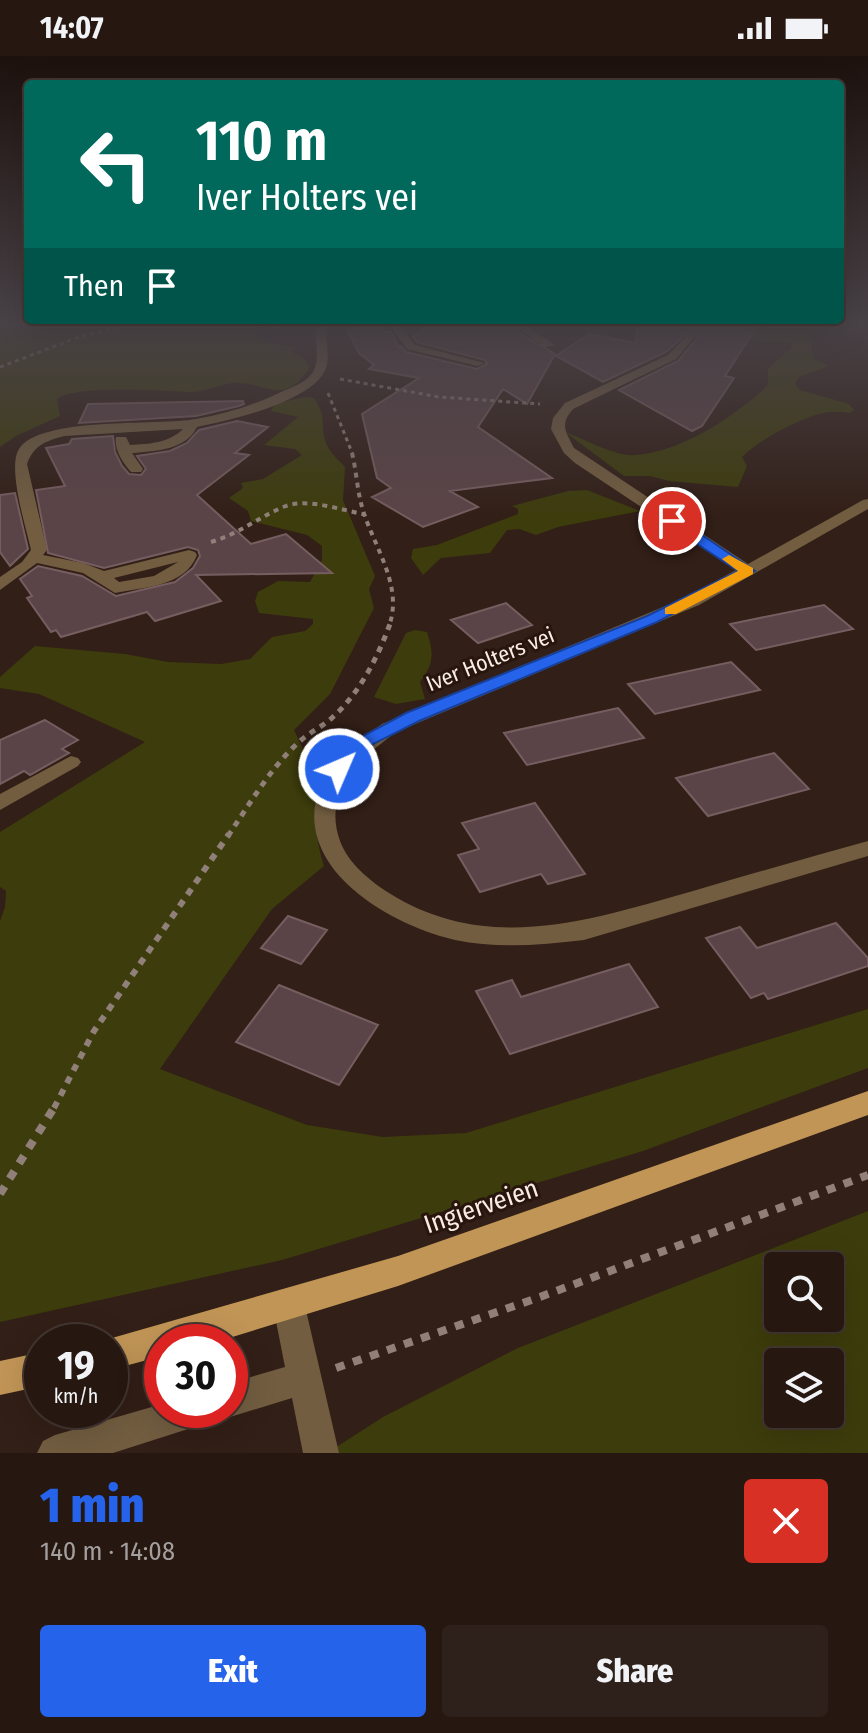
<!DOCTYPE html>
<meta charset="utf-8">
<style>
body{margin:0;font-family:"Fira Sans Condensed",sans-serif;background:#2e201a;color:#f1f3f6;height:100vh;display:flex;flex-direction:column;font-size:30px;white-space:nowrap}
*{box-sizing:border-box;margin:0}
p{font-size:26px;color:#a49f9f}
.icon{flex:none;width:44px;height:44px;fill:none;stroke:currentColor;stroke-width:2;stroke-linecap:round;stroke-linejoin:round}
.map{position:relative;height:1397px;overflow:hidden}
.panel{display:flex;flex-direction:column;background:#261711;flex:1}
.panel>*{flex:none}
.hud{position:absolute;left:24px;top:24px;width:820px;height:244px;border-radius:8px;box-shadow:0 8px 32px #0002,0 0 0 2px #423631;background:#00695c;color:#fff;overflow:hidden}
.buttons{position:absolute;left:764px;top:1196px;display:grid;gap:16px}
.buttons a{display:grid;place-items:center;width:80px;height:80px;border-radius:8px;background:#261711;box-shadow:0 8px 32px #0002,0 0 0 2px #423631;font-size:40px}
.speed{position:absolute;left:24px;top:1268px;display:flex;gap:16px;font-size:40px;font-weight:700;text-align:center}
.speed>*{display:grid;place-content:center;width:104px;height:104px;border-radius:50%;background:#261711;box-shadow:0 8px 32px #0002,0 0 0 2px #423631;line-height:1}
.speed small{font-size:20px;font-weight:400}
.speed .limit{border:12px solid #d22;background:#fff;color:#111}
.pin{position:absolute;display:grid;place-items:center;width:68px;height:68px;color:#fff;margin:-34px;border:4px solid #fff;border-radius:50%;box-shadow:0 2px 8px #0007}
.me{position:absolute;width:88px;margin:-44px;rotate:45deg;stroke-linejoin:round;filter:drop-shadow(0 0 6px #0008)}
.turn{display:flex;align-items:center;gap:28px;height:168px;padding:0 40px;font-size:36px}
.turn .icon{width:104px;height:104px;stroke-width:2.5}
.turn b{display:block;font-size:56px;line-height:68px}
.then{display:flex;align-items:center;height:76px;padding:0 40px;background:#0003;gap:16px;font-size:30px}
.round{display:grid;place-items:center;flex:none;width:84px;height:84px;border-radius:8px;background:#2e201a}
.overview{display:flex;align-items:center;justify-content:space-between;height:136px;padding:0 40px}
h1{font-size:48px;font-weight:800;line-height:60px;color:#2563eb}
.button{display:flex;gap:16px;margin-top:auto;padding:16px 40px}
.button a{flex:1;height:92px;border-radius:8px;background:#2563eb;color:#fff;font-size:32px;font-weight:800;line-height:92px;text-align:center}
.button a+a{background:#2e201a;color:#f1f3f6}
.status{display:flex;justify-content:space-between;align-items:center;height:56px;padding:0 40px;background:#261711;direction:ltr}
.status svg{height:22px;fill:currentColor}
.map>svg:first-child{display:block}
.green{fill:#3d3c0c;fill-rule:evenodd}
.building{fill:#5b4447;stroke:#765d60;stroke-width:2}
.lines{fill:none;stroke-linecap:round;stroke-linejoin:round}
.path-far4{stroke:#908079;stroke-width:3;stroke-dasharray:4 4;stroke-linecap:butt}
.path-far3{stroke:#908079;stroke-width:4;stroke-dasharray:5 5;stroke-linecap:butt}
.path-far2{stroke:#908079;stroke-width:5;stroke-dasharray:6 6;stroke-linecap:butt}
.path-far1{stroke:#908079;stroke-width:6;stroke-dasharray:7 7;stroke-linecap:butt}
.path{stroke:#908079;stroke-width:8;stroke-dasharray:9 9;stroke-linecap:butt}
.minor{fill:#725d40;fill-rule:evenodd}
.major{fill:#c19556;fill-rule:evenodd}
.route{fill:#2563eb;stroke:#184099;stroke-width:2}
.slow{fill:#f59e0b}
.labels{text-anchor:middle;stroke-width:6;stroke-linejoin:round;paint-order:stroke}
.street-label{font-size:22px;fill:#f9ebe6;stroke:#27150e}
.near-street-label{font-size:26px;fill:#f9ebe6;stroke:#27150e}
</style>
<div class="status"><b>14:07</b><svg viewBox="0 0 49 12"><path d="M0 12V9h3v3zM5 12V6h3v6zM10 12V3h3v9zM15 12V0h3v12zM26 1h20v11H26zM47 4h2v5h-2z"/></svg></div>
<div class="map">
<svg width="868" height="1397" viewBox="0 0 868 1397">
<rect width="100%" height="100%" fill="#321f17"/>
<!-- green -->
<path class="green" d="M 0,267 L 113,267 L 135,270 L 173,267 L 290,267 L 280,272 L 256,271 L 250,276 L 262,285 L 295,291 L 291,296 L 306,304 L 309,313 C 282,352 264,324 232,327 C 218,329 204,336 190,336 C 164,335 76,328 57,343 L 60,360 L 16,380 L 0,391 Z
M 777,267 L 842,267 L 845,275 L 811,277 L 813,302 L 829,310 L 799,321 L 795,328 L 800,334 L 849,348 L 854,354 L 850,357 C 841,356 832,355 823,357 C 800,362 759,384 742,401 L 747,410 L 738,431 L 669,425 L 650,420 L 624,420 L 565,376 C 585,383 615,401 636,399 C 682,395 730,363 763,334 L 768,328 L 768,313 L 791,292 L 791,287 L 737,282 Z
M 304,341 L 314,342 C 329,364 318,371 328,391 C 331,398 340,405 345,411 L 343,444 L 375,520 L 369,533 L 374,552 L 330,638 L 294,674 L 304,695 L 323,719 C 315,756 313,774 324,810 L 272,853 L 160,1013 L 307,1069 L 383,1081 L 466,1077 L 868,953 L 868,1012 L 643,1095 L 282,1204 L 0,1266 L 0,865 L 5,851 L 6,835 L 0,831 L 0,776 L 145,686 L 39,638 L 0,632 L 0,621 L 35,590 L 125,598 L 168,606 L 221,608 L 250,603 L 272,581 L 305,575 L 313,568 L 313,563 L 259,557 L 255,545 L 258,536 L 278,525 L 310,526 L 322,504 L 322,490 L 307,479 L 251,465 L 248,455 L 229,442 L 243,432 L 241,427 L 263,423 L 302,399 L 295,393 L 264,389 L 298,361 L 271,355 L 274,348 Z
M 587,434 L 640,455 L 558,471 L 536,479 L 519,473 L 507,474 L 490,497 L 441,502 L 423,519 L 411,502 L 413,493 L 437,489 L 518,458 L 518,453 L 512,450 L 568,435 Z
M 415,574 L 427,576 C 434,597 434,608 420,626 L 425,643 L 396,648 L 374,641 L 406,577 Z
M 868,1155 L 868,1397 L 327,1397 L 383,1361 L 518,1292 ZM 778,1210 L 830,1210 L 830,1262 L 778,1262 ZM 778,1306 L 830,1306 L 830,1358 L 778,1358 Z"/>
<!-- building -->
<path class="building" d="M 433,267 L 470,267 L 513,273 L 555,298 L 527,348 L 503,333 L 478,371 L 552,422 L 450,435 L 478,451 L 423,471 L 372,441 L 391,432 L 377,422 L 362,358 L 419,322 L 369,313 L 374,309 L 359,297 L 347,273 L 380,271 L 383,276 L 391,276 L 399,292 L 401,290 L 406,296 L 477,313 L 487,308 L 485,304 L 417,286 L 413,281 Z
M 638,267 L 759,267 L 725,320 L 734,322 L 702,370 L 692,375 L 619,334 L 678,305 L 699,280 L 694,272 L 666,296 L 603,326 L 556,300 L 589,278 L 636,287 Z
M 243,345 L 244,348 L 239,350 L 196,360 L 79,367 L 88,348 Z
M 237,365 L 268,371 L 235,397 L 249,399 L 197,439 L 251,488 L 286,478 L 332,517 L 196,519 L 221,545 L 155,565 L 147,556 L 61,581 L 56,574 L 51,576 L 27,542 L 32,540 L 20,523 L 38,510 L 82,520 L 116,540 L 175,526 L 193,512 L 200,500 L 198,494 L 188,491 L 104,512 L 48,497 L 36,434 L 65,430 L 46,392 L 69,388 L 72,383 L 113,380 L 115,396 L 122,410 L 129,418 L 141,419 L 146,413 L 137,400 L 170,395 L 187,387 L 199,374 Z
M 15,437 L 28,493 L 10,510 L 0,496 L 0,439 Z
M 506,547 L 532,569 L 478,587 L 451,564 Z
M 824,549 L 853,573 L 756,594 L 730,568 Z
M 731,606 L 760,634 L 655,658 L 628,628 Z
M 618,652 L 644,682 L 527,709 L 504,677 Z
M 45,664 L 78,684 L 62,693 L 69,697 L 30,719 L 24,715 L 0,728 L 0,684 Z
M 774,697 L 809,733 L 708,760 L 676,722 Z
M 535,747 L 585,818 L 548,828 L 541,818 L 480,836 L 458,799 L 479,793 L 462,767 Z
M 288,860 L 327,874 L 301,908 L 261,892 Z
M 836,867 L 868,902 L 868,910 L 768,943 L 764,937 L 751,942 L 706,882 L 740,871 L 757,892 Z
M 629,908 L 658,951 L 510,998 L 476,935 L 512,924 L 521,941 Z
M 279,929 L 378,969 L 339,1029 L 236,986 Z"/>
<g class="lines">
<!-- path-far4 -->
<path class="path-far4" d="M 0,311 L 79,281 L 137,267
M 340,323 L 439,341 L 540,348
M 328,337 L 353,399"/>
<!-- path-far3 -->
<path class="path-far3" d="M 352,397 C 356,413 357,431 361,447 C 370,485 403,526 390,567
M 211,486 C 239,478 260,460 286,450 C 308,442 341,454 363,458"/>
<!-- path-far2 -->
<path class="path-far2" d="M 228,780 C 249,749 271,711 299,686 C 310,676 324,670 334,660 C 361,635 379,599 391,565"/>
<!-- path-far1 -->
<path class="path-far1" d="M 54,1052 L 94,975 L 229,778"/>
<!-- path -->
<path class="path" d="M 0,1138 L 55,1050
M 336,1312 L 540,1241 L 868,1119"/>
<!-- minor -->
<path class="minor" d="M 322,267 L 333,267 L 326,275 C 326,287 330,301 326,312 C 315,345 228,365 197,371 C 186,394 156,395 132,397 L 143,413 L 141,416 L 131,416 C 122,406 114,393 116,381 L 126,381 L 130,389 C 149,388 169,387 183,373 L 64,380 C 46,385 34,389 27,408 L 47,494 L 43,499 L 83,507 L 104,515 L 189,494 L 195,496 L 197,499 C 185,531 144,531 115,537 L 83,517 L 37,507 L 0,534 L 0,521 L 22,506 L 31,494 C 26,471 7,412 19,393 C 40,360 158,370 196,363 C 226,358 255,349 283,335 C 293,331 307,326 313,316 C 320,304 315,287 316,274 ZM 178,506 L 154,520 L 119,526 L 114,522 Z
M 388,267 L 398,267 L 415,289 L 484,307 L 478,310 L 407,293 Z
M 510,267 L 522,267 L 555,289 L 545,291 Z
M 692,275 L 697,278 L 676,303 L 573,353 C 560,368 565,375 574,392 L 748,508 L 863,444 L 868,443 L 868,453 L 699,549 L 396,676 C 360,703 322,735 340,785 C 348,807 370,825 389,837 C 488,899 590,864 693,835 C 751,818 810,801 868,785 L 868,800 L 584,884 C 541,889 498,893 455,884 C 389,869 287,810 321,728 C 333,701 360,684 382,668 L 687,541 L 736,514 L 575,407 L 564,397 L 551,373 L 553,362 L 565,347 L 668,299 Z
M 71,700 L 78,702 L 81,706 L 78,710 L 0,754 L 0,738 Z
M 289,1234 L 300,1239 L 305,1250 L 339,1397 L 303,1397 L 292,1342 L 230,1361 L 217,1354 L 230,1354 L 230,1327 L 285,1311 L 273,1250 L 278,1239 Z
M 162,1348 L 162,1354 L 215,1354 L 210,1366 L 113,1397 L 37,1397 L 43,1385 L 55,1379 Z"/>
<!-- major -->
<path class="major" d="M 868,1035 L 868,1059 L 398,1230 L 216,1286 L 162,1286 L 162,1300 L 110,1314 L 110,1286 L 98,1286 L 398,1200 Z
M 42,1296 L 42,1330 L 0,1339 L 0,1305 Z"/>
</g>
<!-- sky -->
<linearGradient id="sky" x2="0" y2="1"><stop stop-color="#1c110d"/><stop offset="0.58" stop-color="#494247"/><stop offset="1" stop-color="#494247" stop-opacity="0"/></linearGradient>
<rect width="868" height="462" fill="url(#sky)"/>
<!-- route -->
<path class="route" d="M 667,462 L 677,462 L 755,515 L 657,566 L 419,665 L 373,688 L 345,717 L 332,717 L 329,713 L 332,709 L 361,681 L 406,657 L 647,560 L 738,515 L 667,468 Z"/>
<!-- slow -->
<path class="slow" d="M 729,499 L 753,512 L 753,518 L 676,558 L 665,558 L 665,552 L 738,515 L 722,503 Z"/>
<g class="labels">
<!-- street labels -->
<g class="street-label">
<text transform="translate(490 603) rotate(-22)" y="8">Iver Holters vei</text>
</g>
<!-- near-street labels -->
<g class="near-street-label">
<text transform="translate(481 1150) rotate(-19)" y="9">Ingierveien</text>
</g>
</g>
</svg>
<div class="buttons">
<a><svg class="icon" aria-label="search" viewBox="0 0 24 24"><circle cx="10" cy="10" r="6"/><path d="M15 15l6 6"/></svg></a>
<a><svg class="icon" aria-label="layers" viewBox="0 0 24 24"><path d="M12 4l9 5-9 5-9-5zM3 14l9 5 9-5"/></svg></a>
</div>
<div class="speed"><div>19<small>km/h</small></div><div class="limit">30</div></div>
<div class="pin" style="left:672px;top:465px;background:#d93025"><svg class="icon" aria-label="arrive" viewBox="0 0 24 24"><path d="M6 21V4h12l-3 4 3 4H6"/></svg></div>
<svg class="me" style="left:339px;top:713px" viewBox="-20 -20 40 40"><circle r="17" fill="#2563eb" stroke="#fff" stroke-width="3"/><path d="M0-11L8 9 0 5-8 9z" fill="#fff"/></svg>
<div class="hud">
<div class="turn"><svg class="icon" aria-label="left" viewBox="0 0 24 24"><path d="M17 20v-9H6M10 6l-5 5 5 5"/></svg><div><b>110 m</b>Iver Holters vei</div></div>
<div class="then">Then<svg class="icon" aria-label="arrive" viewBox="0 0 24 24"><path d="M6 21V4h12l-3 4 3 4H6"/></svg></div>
</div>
</div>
<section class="panel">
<div class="overview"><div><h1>1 min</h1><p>140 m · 14:08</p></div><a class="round" style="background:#d93025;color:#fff"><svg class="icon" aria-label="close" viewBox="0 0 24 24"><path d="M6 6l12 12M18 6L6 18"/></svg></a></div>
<div class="button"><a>Exit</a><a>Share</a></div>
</section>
